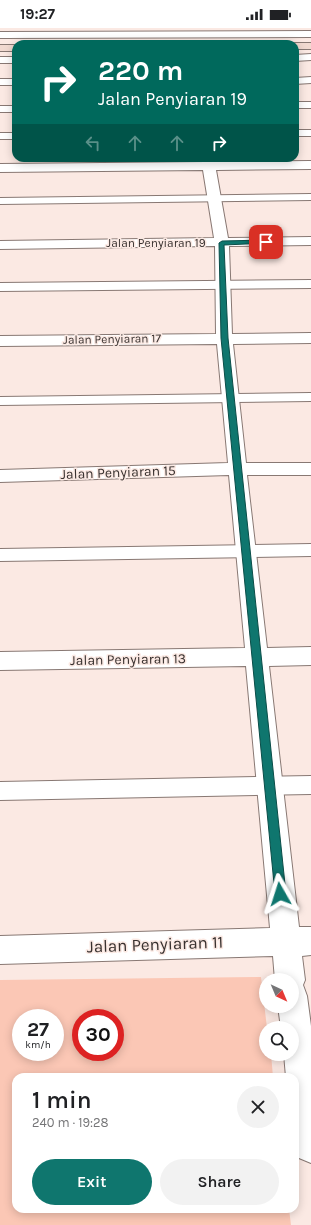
<!DOCTYPE html>
<meta charset="utf-8">
<style>
body{margin:0;font-family:Karla,sans-serif;background:#f2f2f2;color:#202124;height:100vh;display:flex;flex-direction:column;font-size:15px;white-space:nowrap}
*{box-sizing:border-box;margin:0}
p{font-size:13px;color:#757577}
.icon{flex:none;width:22px;height:22px;fill:none;stroke:currentColor;stroke-width:2;stroke-linecap:round;stroke-linejoin:round}
.map{position:relative;flex:1;overflow:hidden}
.sheet{position:absolute;left:12px;top:1045px;width:287px;height:140px;display:flex;flex-direction:column;background:#fff;border-radius:12px;box-shadow:0 2px 10px #0003}
.sheet>*{flex:none}
.guide{position:absolute;left:12px;top:12px;width:287px;height:122px;border-radius:12px;box-shadow:0 2px 10px #0003;background:#00695c;color:#fff;overflow:hidden}
.needle{width:26px;rotate:136deg}
.tools{position:absolute;left:259px;top:945px;display:grid;gap:8px}
.tools a{display:grid;place-items:center;width:40px;height:40px;border-radius:50%;background:#fff;box-shadow:0 2px 10px #0003;font-size:20px}
.speed{position:absolute;left:12px;top:981px;display:flex;gap:8px;font-size:20px;font-weight:700;text-align:center}
.speed>*{display:grid;place-content:center;width:52px;height:52px;border-radius:50%;background:#fff;box-shadow:0 2px 10px #0003;line-height:1}
.speed small{font-size:10px;font-weight:400}
.speed .limit{border:6px solid #d22;background:#fff;color:#111}
.pin{position:absolute;display:grid;place-items:center;width:34px;height:34px;color:#fff;margin:-17px;border-radius:8px;box-shadow:0 2px 6px #0006}
.me{position:absolute;width:44px;margin:-22px;rotate:354deg;stroke-linejoin:round;filter:drop-shadow(0 0 3px #0008)}
.turn{display:flex;align-items:center;gap:14px;height:84px;padding:0 20px;font-size:18px}
.turn .icon{width:52px;height:52px;stroke-width:2.5}
.turn b{display:block;font-size:28px;line-height:34px}
.lanes{display:flex;align-items:center;height:38px;padding:0 20px;background:#0003;justify-content:center;gap:20px;direction:ltr}
.lanes .off{opacity:.35}
.round{display:grid;place-items:center;flex:none;width:42px;height:42px;border-radius:21px;background:#f2f2f2}
.overview{display:flex;align-items:center;justify-content:space-between;height:68px;padding:0 20px}
h1{font-size:24px;font-weight:600;line-height:30px}
.cta{display:flex;gap:8px;margin-top:auto;padding:8px 20px}
.cta a{flex:1;height:46px;border-radius:24px;background:#0f766e;color:#fff;font-size:16px;font-weight:600;line-height:46px;text-align:center}
.cta a+a{background:#f2f2f2;color:#202124}
.status{display:flex;justify-content:space-between;align-items:center;height:28px;padding:0 20px;background:#fff;direction:ltr}
.status svg{height:11px;fill:currentColor}
.map>svg:first-child{display:block}
.green{fill:#fbc7b5;fill-rule:evenodd}
.lines{fill:none;stroke-linecap:round;stroke-linejoin:round}
.lane-casing{stroke:#887873;stroke-width:2}
.street-casing{stroke:#887873;stroke-width:2}
.secondary-casing{stroke:#887873;stroke-width:2}
.lane{fill:#fff;fill-rule:evenodd}
.street{fill:#fff;fill-rule:evenodd}
.secondary{fill:#f1d9d0;fill-rule:evenodd}
.route{fill:#0f766e;stroke:#0a4d48}
.labels{text-anchor:middle;stroke-width:3;stroke-linejoin:round;paint-order:stroke}
.far-street-label{font-size:12px;fill:#38312f;stroke:#fbe9e3}
.street-label{font-size:14px;fill:#38312f;stroke:#fbe9e3}
.near-street-label{font-size:17px;fill:#38312f;stroke:#fbe9e3}
</style>
<div class="status"><b>19:27</b><svg viewBox="0 0 49 12"><path d="M0 12V9h3v3zM5 12V6h3v6zM10 12V3h3v9zM15 12V0h3v12zM26 1h20v11H26zM47 4h2v5h-2z"/></svg></div>
<div class="map">
<svg width="311" height="1197" viewBox="0 0 311 1197">
<rect width="100%" height="100%" fill="#fbe9e3"/>
<!-- green -->
<path class="green" d="M 261,949 L 267,1000 L 266,1000 L 266,1026 L 271,1026 L 273,1049 L 16,1049 L 16,1181 L 289,1181 L 291,1197 L 0,1197 L 0,952 ZM 21,990 L 55,990 L 55,1024 L 21,1024 ZM 81,990 L 115,990 L 115,1024 L 81,1024 Z"/>
<g class="lines">
<defs>
<path id="lane" d="M 311,49 L 311,55 L 295,56 L 295,50 Z
M 0,51 L 16,51 L 16,57 L 0,57 Z
M 295,102 L 311,102 L 311,108 L 295,108 Z
M 0,105 L 16,105 L 16,111 L 0,111 Z
M 311,166 L 311,172 L 0,176 L 0,170 Z
M 311,252 L 311,260 L 0,263 L 0,255 Z
M 311,365 L 311,373 L 0,377 L 0,369 Z
M 311,516 L 311,528 L 0,533 L 0,521 Z
M 311,748 L 311,766 L 0,772 L 0,754 Z"/>
<path id="street" d="M 311,3 L 311,9 L 0,10 L 0,4 Z
M 311,26 L 311,32 L 295,33 L 295,27 Z
M 0,29 L 16,29 L 16,35 L 0,35 Z
M 295,74 L 311,74 L 311,80 L 295,80 Z
M 0,78 L 16,78 L 16,84 L 0,84 Z
M 311,133 L 311,141 L 216,142 L 228,210 L 311,209 L 311,217 L 229,218 L 232,306 L 311,305 L 311,315 L 233,316 L 246,435 L 311,435 L 311,447 L 247,447 L 267,620 L 311,619 L 311,637 L 269,638 L 299,899 L 311,899 L 311,927 L 302,928 L 305,952 L 303,957 L 307,968 L 311,998 L 311,1135 L 299,1130 L 295,1119 L 295,1049 L 286,1049 L 284,1026 L 292,1026 L 292,1000 L 281,1000 L 278,978 L 292,978 L 292,952 L 275,952 L 273,928 L 0,936 L 0,908 L 270,900 L 246,638 L 0,642 L 0,624 L 245,620 L 229,447 L 0,454 L 0,442 L 228,435 L 217,316 L 0,318 L 0,308 L 216,306 L 215,218 L 0,221 L 0,213 L 214,210 L 203,142 L 0,144 L 0,136 Z"/>
<path id="secondary" d="M 295,15 L 311,15 L 311,21 L 295,21 L 295,16 L 292,16 Z
M 0,17 L 16,17 L 16,23 L 0,23 Z"/>
</defs>
<!-- lane casing -->
<use href="#lane" class="lane-casing"/>
<!-- street casing -->
<use href="#street" class="street-casing"/>
<!-- secondary casing -->
<use href="#secondary" class="secondary-casing"/>
<!-- lane -->
<use href="#lane" class="lane"/>
<!-- street -->
<use href="#street" class="street"/>
<!-- secondary -->
<use href="#secondary" class="secondary"/>
</g>
<!-- route -->
<path class="route" d="M 266,212 L 268,215 L 224,217 L 228,310 L 286,866 L 284,870 L 280,872 L 276,870 L 275,866 L 221,310 L 219,215 L 222,213 Z"/>
<g class="labels">
<!-- far-street labels -->
<g class="far-street-label">
<text x="156" y="219">Jalan Penyiaran 19</text>
<text transform="translate(112 311) rotate(-1)" y="4">Jalan Penyiaran 17</text>
</g>
<!-- street labels -->
<g class="street-label">
<text transform="translate(118 444) rotate(-2)" y="5">Jalan Penyiaran 15</text>
<text transform="translate(128 631) rotate(-1)" y="5">Jalan Penyiaran 13</text>
</g>
<!-- near-street labels -->
<g class="near-street-label">
<text transform="translate(155 916) rotate(-2)" y="6">Jalan Penyiaran 11</text>
</g>
</g>
</svg>
<div class="tools">
<a><svg class="needle" viewBox="-14 -14 28 28"><path d="M0-13l5 13h-10z" fill="#e53935"/><path d="M0 13l5-13h-10z" fill="#757577"/></svg></a>
<a><svg class="icon" aria-label="search" viewBox="0 0 24 24"><circle cx="10" cy="10" r="6"/><path d="M15 15l6 6"/></svg></a>
</div>
<div class="speed"><div>27<small>km/h</small></div><div class="limit">30</div></div>
<div class="pin" style="left:266px;top:214px;background:#d93025"><svg class="icon" aria-label="arrive" viewBox="0 0 24 24"><path d="M6 21V4h12l-3 4 3 4H6"/></svg></div>
<svg class="me" style="left:280px;top:866px" viewBox="-20 -20 40 40"><path d="M0-17L14 15 0 8-14 15z" fill="#0f766e" stroke="#fff" stroke-width="4"/></svg>
<div class="guide">
<div class="turn"><svg class="icon" aria-label="right" viewBox="0 0 24 24"><path d="M7 20v-9h11M14 6l5 5-5 5"/></svg><div><b>220 m</b>Jalan Penyiaran 19</div></div>
<div class="lanes"><svg class="icon off" aria-label="left" viewBox="0 0 24 24"><path d="M17 20v-9H6M10 6l-5 5 5 5"/></svg><svg class="icon off" aria-label="ahead" viewBox="0 0 24 24"><path d="M12 20V5M6 11l6-6 6 6"/></svg><svg class="icon off" aria-label="ahead" viewBox="0 0 24 24"><path d="M12 20V5M6 11l6-6 6 6"/></svg><svg class="icon" aria-label="right" viewBox="0 0 24 24"><path d="M7 20v-9h11M14 6l5 5-5 5"/></svg></div>
</div>
<section class="sheet">
<div class="overview"><div><h1>1 min</h1><p>240 m · 19:28</p></div><a class="round"><svg class="icon" aria-label="close" viewBox="0 0 24 24"><path d="M6 6l12 12M18 6L6 18"/></svg></a></div>
<div class="cta"><a>Exit</a><a>Share</a></div>
</section>
</div>
